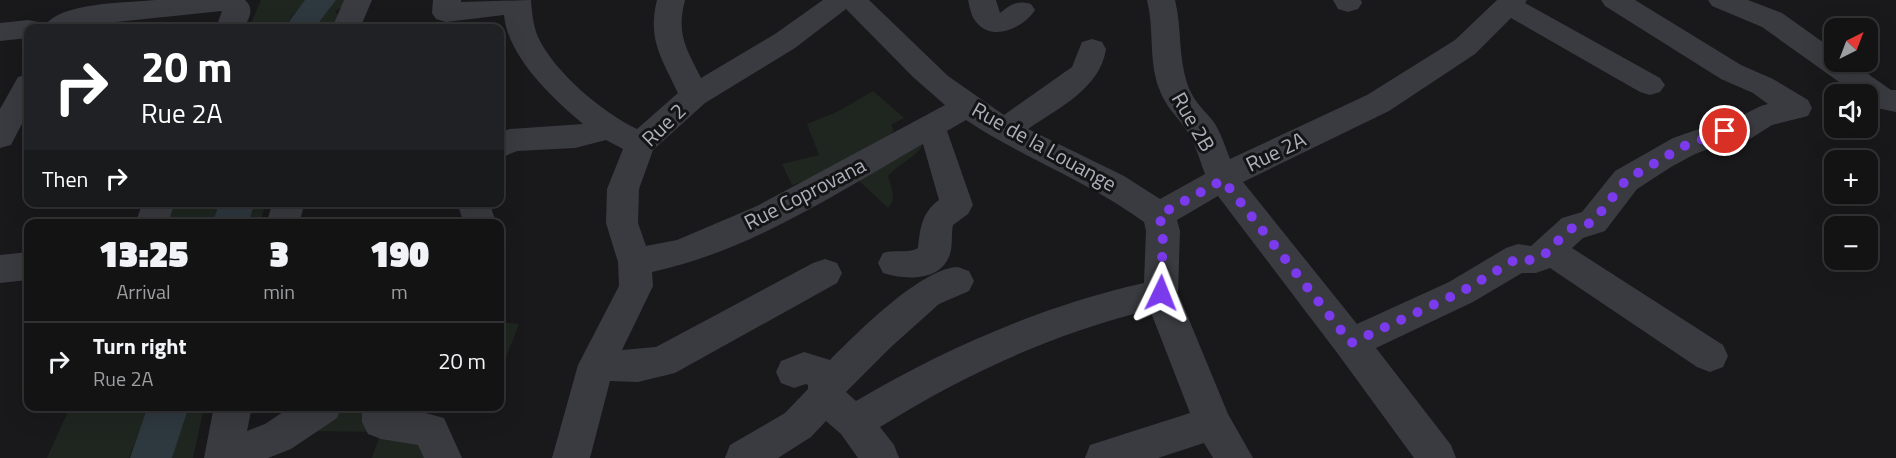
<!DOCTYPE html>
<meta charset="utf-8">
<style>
body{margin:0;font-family:"Titillium Web",sans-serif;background:#202022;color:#f1f3f6;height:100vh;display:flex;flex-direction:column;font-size:22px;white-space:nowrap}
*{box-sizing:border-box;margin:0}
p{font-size:20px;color:#9d9ea0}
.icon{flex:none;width:33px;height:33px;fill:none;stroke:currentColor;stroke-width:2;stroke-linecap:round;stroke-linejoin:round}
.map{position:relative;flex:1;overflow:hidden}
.details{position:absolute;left:24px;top:219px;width:480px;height:192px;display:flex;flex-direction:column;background:#131314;border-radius:12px;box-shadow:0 6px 24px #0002,0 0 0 2px #323234}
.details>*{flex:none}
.banner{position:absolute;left:24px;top:24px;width:480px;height:183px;border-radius:12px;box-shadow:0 6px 24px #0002,0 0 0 2px #323234;background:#202124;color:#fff;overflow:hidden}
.needle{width:39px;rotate:42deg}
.fabs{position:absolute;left:1824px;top:18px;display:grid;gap:12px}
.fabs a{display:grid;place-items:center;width:54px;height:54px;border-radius:12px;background:#131314;box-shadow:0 6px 24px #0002,0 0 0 2px #323234;font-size:30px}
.pin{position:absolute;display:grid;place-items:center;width:51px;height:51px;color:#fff;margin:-26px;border:3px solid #fff;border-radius:50%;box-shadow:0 2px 6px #0007}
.me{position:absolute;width:66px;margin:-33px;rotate:2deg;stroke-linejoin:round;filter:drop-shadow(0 0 4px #0008)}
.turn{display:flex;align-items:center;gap:21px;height:126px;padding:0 18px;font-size:27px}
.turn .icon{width:78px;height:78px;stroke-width:2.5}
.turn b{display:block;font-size:42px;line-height:51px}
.then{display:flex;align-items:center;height:57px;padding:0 18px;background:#0003;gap:12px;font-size:22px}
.eta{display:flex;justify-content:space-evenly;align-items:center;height:102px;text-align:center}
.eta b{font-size:36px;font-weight:800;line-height:42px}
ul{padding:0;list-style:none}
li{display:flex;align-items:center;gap:18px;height:78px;padding:0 18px;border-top:2px solid #323234}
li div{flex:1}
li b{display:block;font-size:22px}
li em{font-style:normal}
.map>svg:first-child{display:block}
.green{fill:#1f2620}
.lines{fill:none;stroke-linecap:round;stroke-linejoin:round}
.canal{fill:#2e383f;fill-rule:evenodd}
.minor{fill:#3a3b40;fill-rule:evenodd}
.route{stroke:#7c3aed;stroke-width:10;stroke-dasharray:0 18}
.labels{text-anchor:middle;stroke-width:6;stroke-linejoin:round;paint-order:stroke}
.street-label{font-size:21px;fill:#abb0bb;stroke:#141416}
</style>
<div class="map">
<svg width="1896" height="458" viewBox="0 0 1896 458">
<rect width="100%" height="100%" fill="#19191b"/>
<!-- green -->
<path class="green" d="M 261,0 L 307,0 L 290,18 L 289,28 L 249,28 Z
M 325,0 L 349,0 L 346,5 L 335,11 L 339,17 L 336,28 L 312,28 L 311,20 Z
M 873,91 L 904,118 L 891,125 L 894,130 L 887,141 L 813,178 L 792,185 L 782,164 L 819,155 L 807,124 L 837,112 Z
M 922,145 C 918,156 897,165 888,176 C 891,187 897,199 888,208 L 856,178 Z
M 176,203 L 230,203 L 221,223 L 167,224 Z
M 245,203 L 266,203 L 260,223 L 238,223 Z
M 500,322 L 519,324 L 505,360 L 500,361 Z
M 70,407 L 70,406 L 149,407 L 129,458 L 47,458 Z
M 176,407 L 204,407 L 193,458 L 157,458 Z
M 341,407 L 397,407 L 430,458 L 372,458 L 381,432 L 307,431 Z"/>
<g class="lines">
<!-- canal -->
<path class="canal" d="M 305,0 L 336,0 L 320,21 L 320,28 L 290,28 L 290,20 Z
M 220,202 L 255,202 L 248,224 L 212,224 Z
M 148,406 L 189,406 L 172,458 L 130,458 Z"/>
<!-- minor -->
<path class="minor" d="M 155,0 L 245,0 C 255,9 249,18 244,28 L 216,28 L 222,11 L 87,25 L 76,28 L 47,28 L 45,26 C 60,2 127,3 155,0 Z
M 344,0 L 372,0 L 360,28 L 332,28 Z
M 433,0 L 461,0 L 461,2 L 531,0 C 532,13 533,25 538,37 C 554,72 603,113 637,129 L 678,93 C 662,59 647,39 657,0 L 685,0 C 676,34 686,48 701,78 L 775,34 L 823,0 L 869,0 L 948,76 L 1004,115 L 1072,67 L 1082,42 L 1092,39 L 1102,42 L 1106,49 C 1100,89 1058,108 1028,129 L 1124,176 L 1160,199 L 1205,174 C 1200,161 1196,146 1189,134 C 1176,113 1166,110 1157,83 C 1149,56 1154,28 1147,0 L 1175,0 C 1182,28 1178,56 1187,83 C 1192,99 1202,108 1213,121 C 1221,132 1225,147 1230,159 L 1367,95 L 1455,40 L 1497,0 L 1527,0 L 1525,3 L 1660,78 L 1665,85 L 1660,92 L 1650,95 L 1640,92 L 1511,18 L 1475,54 L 1389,111 L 1243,182 L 1357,324 L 1449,282 L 1506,248 L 1518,244 L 1531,246 L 1562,218 L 1582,212 L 1615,171 L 1673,138 L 1725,120 C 1740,120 1753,107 1768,104 L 1753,93 L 1721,79 L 1605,6 L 1601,0 L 1635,0 L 1741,65 L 1773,79 L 1808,100 L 1812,108 L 1808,116 L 1772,125 L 1750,139 L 1727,142 L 1695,154 L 1671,167 L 1637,189 L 1605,231 L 1583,238 L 1572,248 L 1723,345 L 1728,356 L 1723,367 L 1710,372 L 1697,367 L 1550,268 L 1536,273 L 1522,273 L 1473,302 L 1376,348 L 1451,445 L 1456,458 L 1414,458 L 1338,354 L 1218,196 L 1177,220 L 1180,231 L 1178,293 L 1228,414 L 1253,458 L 1213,458 L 1204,443 L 1158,458 L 1085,458 L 1090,445 L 1190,413 L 1150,310 C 1053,333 964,375 880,427 L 894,445 L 899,458 L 858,458 L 841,434 L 826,421 L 811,437 L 778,458 L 725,458 L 730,445 L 785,413 L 808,389 L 808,385 L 806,384 L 794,388 L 781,383 L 776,372 L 781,361 L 804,352 L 830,360 C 857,333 918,271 956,267 C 960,267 965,270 969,271 L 974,281 L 969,291 L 939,304 L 891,347 L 846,392 L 856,401 C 946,348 1042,306 1144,283 L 1146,231 L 1144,222 C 1088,181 1023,158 966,120 L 947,131 L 973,205 L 968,214 L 953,225 C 951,235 953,245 950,254 C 941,282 905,280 883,273 L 878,263 L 883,253 C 895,249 908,254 918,248 C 920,228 922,212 939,200 L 923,144 C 837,193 750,251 652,272 L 653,286 L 622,350 L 656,347 L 813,263 L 825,259 L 837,263 L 842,273 L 837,283 L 675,373 L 638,382 L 610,381 L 590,458 L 552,458 L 578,365 L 619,286 L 618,262 L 606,223 L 607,189 L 623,149 L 606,140 L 575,148 L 517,151 L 500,158 L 500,132 L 510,129 L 583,124 C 552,98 508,57 504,15 L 446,22 L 436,19 L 432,13 ZM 846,9 L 913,77 L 945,105 L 757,206 L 677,240 L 646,246 L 638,223 L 639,189 L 653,150 L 705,103 L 795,48 Z
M 968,0 L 996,0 L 1000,13 C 1011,4 1017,0 1031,4 L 1035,10 C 1023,28 994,42 977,23 C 971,17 970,8 968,0 Z
M 1333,0 L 1361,0 L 1362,3 L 1358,9 L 1348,12 L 1338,9 Z
M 1708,0 L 1748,0 L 1782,13 L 1834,50 L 1834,62 L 1851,62 L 1891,90 L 1896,90 L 1896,112 L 1872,107 L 1868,103 L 1868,94 L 1856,94 L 1762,27 L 1712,6 Z
M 28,20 L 38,22 L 42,28 L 28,28 L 28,38 L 0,41 L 0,23 Z
M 28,74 L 28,112 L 11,145 L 0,148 L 0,109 L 18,77 Z
M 143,202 L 175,202 L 168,224 L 135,224 Z
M 273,202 L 305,202 L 299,224 L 266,224 Z
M 457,202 L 489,202 L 496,222 L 464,224 Z
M 28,252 L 28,280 L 0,283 L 0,255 Z
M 214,406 L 252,406 L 247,431 L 265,424 L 292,406 L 342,406 L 337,418 L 291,449 L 268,458 L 204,458 Z
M 362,406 L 400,406 L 444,418 L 462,458 L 424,458 L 418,445 L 381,439 L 368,434 L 362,422 Z"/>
</g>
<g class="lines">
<!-- route -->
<path class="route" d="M 1161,293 L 1163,231 L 1159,215 L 1223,180 L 1351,343 L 1461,292 L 1518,258 C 1546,268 1553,239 1574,227 C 1580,224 1587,225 1593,222 L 1626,180 L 1684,146 L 1725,131"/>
</g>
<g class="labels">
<!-- street labels -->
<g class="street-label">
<text transform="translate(1193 122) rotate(60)" y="7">Rue 2B</text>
<text transform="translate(664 125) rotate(-44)" y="7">Rue 2</text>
<text transform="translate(1044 147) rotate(29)" y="7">Rue de la Louange</text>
<text transform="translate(1276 152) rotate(-26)" y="7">Rue 2A</text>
<text transform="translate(805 194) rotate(-27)" y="7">Rue Coprovana</text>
</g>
</g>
</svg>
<div class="fabs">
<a><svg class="needle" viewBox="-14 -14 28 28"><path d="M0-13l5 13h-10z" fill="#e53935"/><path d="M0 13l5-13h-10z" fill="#9d9ea0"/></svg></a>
<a><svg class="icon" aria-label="sound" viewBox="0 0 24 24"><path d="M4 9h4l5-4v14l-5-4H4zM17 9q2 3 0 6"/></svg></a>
<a>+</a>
<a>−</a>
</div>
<div class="pin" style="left:1725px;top:131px;background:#d93025"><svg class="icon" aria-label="arrive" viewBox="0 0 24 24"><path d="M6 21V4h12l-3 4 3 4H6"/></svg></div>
<svg class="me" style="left:1161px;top:293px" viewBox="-20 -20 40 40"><path d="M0-17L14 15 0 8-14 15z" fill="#7c3aed" stroke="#fff" stroke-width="4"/></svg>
<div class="banner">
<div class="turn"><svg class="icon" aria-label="right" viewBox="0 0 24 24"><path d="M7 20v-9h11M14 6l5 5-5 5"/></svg><div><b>20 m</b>Rue 2A</div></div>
<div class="then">Then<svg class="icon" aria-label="right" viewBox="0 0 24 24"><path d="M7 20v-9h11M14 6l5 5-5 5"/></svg></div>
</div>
<section class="details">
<div class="eta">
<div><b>13:25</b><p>Arrival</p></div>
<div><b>3</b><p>min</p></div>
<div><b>190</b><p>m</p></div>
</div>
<ul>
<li><svg class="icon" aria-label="right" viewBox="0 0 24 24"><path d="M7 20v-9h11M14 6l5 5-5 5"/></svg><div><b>Turn right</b><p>Rue 2A</p></div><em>20 m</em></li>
</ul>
</section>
</div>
